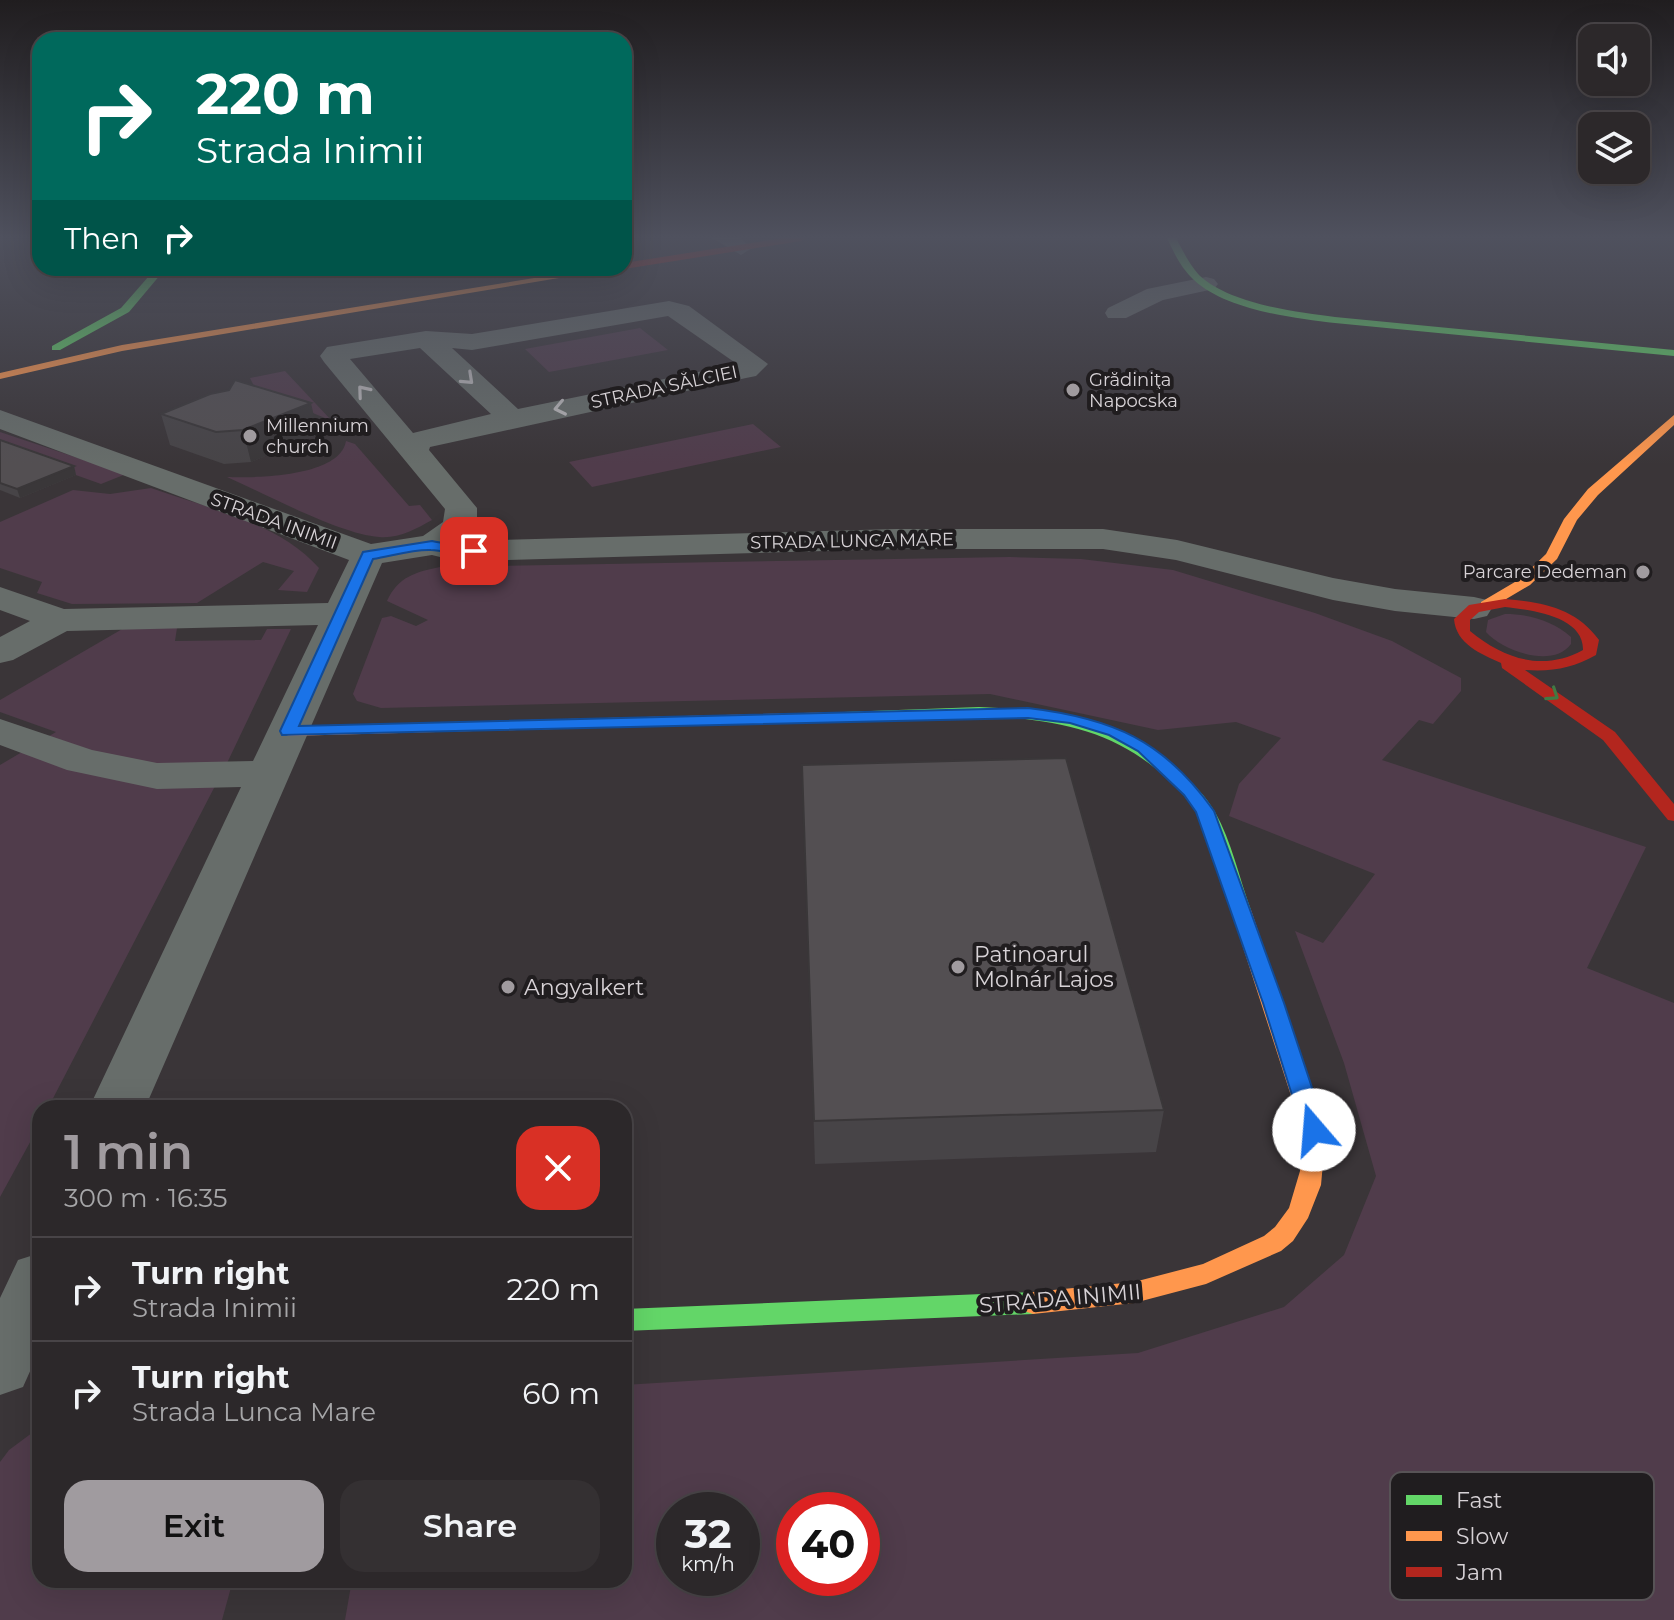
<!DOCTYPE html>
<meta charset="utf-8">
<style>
body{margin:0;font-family:Montserrat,sans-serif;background:#343032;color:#f1f3f6;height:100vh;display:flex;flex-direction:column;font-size:30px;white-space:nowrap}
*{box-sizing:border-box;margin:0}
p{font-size:26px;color:#a6a6a8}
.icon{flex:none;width:44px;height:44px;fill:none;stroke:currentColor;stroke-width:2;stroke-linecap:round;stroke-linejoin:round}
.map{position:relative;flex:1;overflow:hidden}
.panel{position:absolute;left:32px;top:1100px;width:600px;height:488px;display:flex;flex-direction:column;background:#2c282a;border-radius:24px;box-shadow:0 8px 32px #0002,0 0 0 2px #484447}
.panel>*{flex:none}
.hud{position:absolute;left:32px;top:32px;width:600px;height:244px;border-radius:24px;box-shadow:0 8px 32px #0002,0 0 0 2px #484447;background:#00695c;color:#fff;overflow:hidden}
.buttons{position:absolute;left:1578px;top:24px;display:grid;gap:16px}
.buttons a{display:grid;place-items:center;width:72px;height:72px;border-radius:16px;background:#2c282a;box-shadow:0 8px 32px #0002,0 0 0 2px #484447;font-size:40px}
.speed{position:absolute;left:656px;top:1492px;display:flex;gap:16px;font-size:40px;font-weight:700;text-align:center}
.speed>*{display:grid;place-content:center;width:104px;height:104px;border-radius:50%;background:#2c282a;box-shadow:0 8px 32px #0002,0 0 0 2px #484447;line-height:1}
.speed small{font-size:20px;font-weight:400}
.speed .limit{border:12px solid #d22;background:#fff;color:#111}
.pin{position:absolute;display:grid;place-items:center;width:68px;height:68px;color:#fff;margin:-34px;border-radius:16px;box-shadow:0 4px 12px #0006}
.me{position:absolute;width:88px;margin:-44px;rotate:342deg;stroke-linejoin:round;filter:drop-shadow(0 0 6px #0008)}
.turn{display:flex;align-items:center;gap:28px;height:168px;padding:0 32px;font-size:36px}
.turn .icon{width:104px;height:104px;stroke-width:2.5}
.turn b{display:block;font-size:56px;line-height:68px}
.then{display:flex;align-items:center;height:76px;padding:0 32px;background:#0003;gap:16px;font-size:30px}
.round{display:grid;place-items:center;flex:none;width:84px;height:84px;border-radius:24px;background:#343032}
.head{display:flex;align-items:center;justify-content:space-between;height:136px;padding:0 32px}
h1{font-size:48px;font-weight:600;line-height:60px;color:#a09b9f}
.button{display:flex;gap:16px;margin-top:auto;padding:16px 32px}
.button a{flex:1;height:92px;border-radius:24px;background:#a09b9f;color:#111;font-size:32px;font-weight:600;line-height:92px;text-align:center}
.button a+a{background:#343032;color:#f1f3f6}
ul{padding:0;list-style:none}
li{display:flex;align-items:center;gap:24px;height:104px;padding:0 32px;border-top:2px solid #484447}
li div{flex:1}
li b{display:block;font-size:30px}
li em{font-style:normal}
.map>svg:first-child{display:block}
.green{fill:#503c4b;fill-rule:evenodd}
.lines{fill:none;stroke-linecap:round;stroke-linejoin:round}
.street{fill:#676d6a;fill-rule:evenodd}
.fast{fill:#63d668;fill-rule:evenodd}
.slow{fill:#ff974d;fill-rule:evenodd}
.jam{fill:#b3261e;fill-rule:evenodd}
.wall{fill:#474447}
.shaded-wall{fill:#3a3739}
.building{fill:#534f52;stroke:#3a3739;stroke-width:2}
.oneway{stroke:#bbb9bb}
.oneway2{stroke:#427a44}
.route{fill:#1a73e8;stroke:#114b97;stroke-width:2}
.poi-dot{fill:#a09b9f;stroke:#201d1f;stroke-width:3}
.labels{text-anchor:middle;stroke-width:8;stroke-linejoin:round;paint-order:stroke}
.far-poi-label{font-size:18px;fill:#d7d2d6;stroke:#201d1f;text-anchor:start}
.far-street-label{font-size:18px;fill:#d7d2d6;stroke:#201d1f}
.poi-label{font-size:22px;fill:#d7d2d6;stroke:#201d1f;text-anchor:start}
.street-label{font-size:22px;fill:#d7d2d6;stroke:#201d1f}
.key{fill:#201d1f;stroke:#575356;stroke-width:2}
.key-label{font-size:22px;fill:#d7d2d6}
</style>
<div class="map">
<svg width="1674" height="1620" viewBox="0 0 1674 1620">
<rect width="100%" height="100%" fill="#3a3538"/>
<!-- green -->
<path class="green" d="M 640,328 L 668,350 L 549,372 L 525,349 Z
M 285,371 L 332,421 L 301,408 L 261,400 L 250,378 Z
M 753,424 L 781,447 L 592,487 L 569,462 Z
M 0,432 L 126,474 L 101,484 L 0,448 Z
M 346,441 L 355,444 L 409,506 L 420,505 L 432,520 C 416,529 398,539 379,537 C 339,534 266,494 227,477 C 256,478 340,477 346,441 Z
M 151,488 C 207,508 278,522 319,568 L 307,592 L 278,590 L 294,571 L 263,562 L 197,603 L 72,604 L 37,593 L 42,582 L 0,568 L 0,522 L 73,490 L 110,494 Z
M 1010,557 L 1081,559 L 1173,570 L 1315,613 L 1392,641 L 1461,678 L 1461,691 L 1433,724 L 1419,720 L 1382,760 L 1646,847 L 1587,968 L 1674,1003 L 1674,1620 L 345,1620 L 352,1580 L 624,1580 L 624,1385 L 1138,1353 L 1284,1307 L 1344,1255 L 1376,1176 L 1344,1063 L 1295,931 L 1323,943 L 1375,874 L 1229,816 L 1239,784 L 1281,738 L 1236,722 L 1158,730 L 990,694 L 381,708 L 357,701 L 353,694 L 382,618 L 391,616 L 416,626 L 428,620 L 387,601 C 398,577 415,572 440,567 ZM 674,1510 L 742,1510 L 742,1578 L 674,1578 ZM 794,1510 L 862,1510 L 862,1578 L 794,1578 Z
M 1505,614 C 1530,614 1553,621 1571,637 L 1571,644 C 1553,669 1503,651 1486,632 L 1488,620 Z
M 124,628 L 177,628 L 175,641 L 261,640 L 267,629 L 291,629 L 228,761 L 48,1108 L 40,1108 L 40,1124 L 0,1197 L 0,765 L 56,732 L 0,712 L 0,700 Z
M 40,1427 L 40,1580 L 233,1580 L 222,1620 L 0,1620 L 0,1462 L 9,1450 Z"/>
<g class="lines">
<!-- street -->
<path class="street" d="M 712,238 L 740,238 L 752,248 L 741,255 Z
M 1206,277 L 1214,279 L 1218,284 L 1214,289 L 1163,300 L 1126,318 L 1108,318 L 1105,313 L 1108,308 L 1147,289 Z
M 669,301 L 689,306 L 768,364 L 756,376 L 746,378 L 430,447 L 429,450 L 477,508 L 477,521 L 462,541 L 896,529 L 1103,529 L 1177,540 L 1333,578 L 1395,589 L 1474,597 L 1487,600 L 1492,608 L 1487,616 L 1474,619 L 1395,611 L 1333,600 L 1176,560 L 1103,549 L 896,549 L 474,561 L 456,561 L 432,555 L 382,563 L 145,1108 L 89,1108 L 241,787 L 157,789 L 67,770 L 0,745 L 0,719 L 92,750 L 157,763 L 253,761 L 318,625 L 67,631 L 13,660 L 0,663 L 0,637 L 30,621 L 0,610 L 0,587 L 64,609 L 328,603 L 349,560 L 0,429 L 0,410 L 371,544 L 423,536 L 443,522 L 445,509 L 324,362 L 320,356 L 327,347 L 426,331 L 472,334 ZM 668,316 L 737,364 L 518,409 L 452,348 L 472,350 ZM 420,348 L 491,414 L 413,433 L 350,359 Z
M 40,1253 L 40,1349 L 23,1387 L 0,1395 L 0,1298 L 18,1260 Z"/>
<!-- fast -->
<path class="fast" d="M 1167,238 L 1176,238 C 1183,251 1189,264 1199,275 C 1230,304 1295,312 1335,317 L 1674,350 L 1674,356 L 1335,323 C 1293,318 1226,310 1194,280 C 1181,268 1174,253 1167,238 Z
M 156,268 L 166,268 L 129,312 L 60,350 L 52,350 L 52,346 L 121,308 Z
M 979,707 C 1054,710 1121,717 1179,770 C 1192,783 1206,796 1215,812 C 1232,842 1239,878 1251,910 L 1248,915 L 1234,915 L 1231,910 C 1220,878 1214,841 1197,812 C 1189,799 1176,787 1164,776 C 1080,697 951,718 844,722 L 836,717 L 844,712 Z
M 1033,1292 L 1042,1295 L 1046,1303 L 1042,1311 L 1033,1314 L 624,1331 L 624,1309 Z"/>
<!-- slow -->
<path class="slow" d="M 596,268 L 619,268 L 122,351 L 0,379 L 0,373 L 122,345 Z
M 1674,415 L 1674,425 L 1598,495 L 1577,520 L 1557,559 L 1530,585 L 1491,608 L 1481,608 L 1481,602 L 1520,579 L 1546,554 L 1564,519 L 1588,489 Z
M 844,712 L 852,717 L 850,721 L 288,736 L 280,731 L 288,726 Z
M 1241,904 L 1251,910 L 1326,1130 L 1321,1185 L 1308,1218 L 1293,1241 L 1281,1251 L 1206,1284 L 1134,1303 L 1033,1314 L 1024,1311 L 1020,1303 L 1024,1295 L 1033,1292 L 1134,1282 L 1203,1264 L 1264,1236 L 1275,1227 L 1289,1208 L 1300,1171 L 1302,1130 L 1231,910 Z"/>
<!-- jam -->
<path class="jam" d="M 783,238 L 805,238 L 801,241 L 624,269 L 621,268 L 624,268 L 624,263 Z
M 1505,599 C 1542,602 1576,608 1599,640 L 1596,655 C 1573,668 1552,672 1525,670 L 1615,732 L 1674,804 L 1674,821 L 1668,820 L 1603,740 L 1502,668 L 1501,663 C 1481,654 1456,644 1454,619 L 1469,605 ZM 1505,607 C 1531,610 1584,616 1583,650 C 1543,672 1504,659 1470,631 L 1470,620 L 1479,612 Z"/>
</g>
<!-- wall -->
<path class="wall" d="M 229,390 L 318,434 L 251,462 L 224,464 L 170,445 L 161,414 Z
M 0,440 L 74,466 L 76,475 L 20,498 L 0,490 Z
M 802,765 L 1164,1110 L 1156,1152 L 815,1164 Z"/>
<!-- shaded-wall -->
<path class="shaded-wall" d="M 311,403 L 318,434 L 251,462 L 243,430 Z
M 74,466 L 76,475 L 20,498 L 17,489 Z"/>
<!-- building -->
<path class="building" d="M 235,380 L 311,403 L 243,430 L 216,432 L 161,414 L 210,394 L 229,390 Z
M 0,440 L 74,466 L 17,489 L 0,483 Z
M 1066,758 L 1164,1110 L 814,1121 L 802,765 Z"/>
<!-- one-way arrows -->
<defs><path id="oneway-chevron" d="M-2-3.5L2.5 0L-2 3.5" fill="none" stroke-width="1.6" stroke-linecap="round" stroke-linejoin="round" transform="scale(2)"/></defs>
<g class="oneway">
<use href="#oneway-chevron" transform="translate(468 379) rotate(43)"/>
<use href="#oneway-chevron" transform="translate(363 391) rotate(-130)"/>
<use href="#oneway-chevron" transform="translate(560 408) rotate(168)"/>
</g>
<use class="oneway2" href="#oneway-chevron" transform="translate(1553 695) rotate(34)"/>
<!-- sky -->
<linearGradient id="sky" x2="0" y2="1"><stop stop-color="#201d1f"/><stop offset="0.51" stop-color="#4f515e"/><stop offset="1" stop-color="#4f515e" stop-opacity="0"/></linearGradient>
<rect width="1674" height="465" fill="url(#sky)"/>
<!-- route -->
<path class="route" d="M 432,541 C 447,545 470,544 481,551 C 467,562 448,550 431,550 C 413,549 392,556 373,559 L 299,726 L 1028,708 C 1112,718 1164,740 1214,811 L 1284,1003 L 1326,1130 L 1323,1136 L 1314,1139 L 1306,1136 L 1303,1130 L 1263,1003 L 1196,812 L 1184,795 L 1138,751 L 1109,735 L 1070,723 L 1028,718 L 282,735 L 280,731 L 363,552 Z"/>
<!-- markers -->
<g class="poi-dot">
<circle cx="1073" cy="390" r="8"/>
<circle cx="250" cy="436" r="8"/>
<circle cx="1643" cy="572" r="8"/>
<circle cx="958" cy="967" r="8"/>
<circle cx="508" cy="987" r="8"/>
</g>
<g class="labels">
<!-- far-poi labels -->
<g class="far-poi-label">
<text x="1089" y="386">Grădiniţa<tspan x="1089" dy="21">Napocska</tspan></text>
<text x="266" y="432">Millennium<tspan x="266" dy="21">church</tspan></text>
<text x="1627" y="578" text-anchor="end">Parcare Dedeman</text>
</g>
<!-- far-street labels -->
<g class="far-street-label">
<text transform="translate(664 387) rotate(-12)" y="6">STRADA SĂLCIEI</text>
<text transform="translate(274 521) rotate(20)" y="6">STRADA INIMII</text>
<text transform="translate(852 541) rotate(-1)" y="6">STRADA LUNCA MARE</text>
</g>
<!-- poi labels -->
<g class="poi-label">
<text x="974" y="962">Patinoarul<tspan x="974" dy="25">Molnár Lajos</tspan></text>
<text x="524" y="995">Angyalkert</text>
</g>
<!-- street labels -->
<g class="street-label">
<text transform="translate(1060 1298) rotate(-5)" y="8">STRADA INIMII</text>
</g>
</g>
<!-- legend -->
<rect x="1390" y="1472" width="264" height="128" rx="12" class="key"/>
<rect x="1406" y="1495" width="36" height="10" fill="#63d668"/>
<rect x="1406" y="1531" width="36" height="10" fill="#ff974d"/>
<rect x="1406" y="1567" width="36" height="10" fill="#b3261e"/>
<g class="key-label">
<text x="1456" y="1508">Fast</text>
<text x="1456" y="1544">Slow</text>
<text x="1456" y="1580">Jam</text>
</g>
</svg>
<div class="buttons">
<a><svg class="icon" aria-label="sound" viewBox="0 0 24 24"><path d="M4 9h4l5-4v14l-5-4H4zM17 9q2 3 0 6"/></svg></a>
<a><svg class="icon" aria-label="layers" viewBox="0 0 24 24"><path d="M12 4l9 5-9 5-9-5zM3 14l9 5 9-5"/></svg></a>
</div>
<div class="speed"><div>32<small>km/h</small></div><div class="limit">40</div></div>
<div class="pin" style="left:474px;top:551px;background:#d93025"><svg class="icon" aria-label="arrive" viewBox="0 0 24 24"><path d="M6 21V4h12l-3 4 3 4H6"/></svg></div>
<svg class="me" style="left:1314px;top:1130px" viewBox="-20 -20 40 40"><circle r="19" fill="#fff"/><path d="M0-13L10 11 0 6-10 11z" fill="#1a73e8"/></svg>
<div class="hud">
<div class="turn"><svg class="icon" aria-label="right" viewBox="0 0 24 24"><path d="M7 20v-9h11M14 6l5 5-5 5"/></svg><div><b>220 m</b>Strada Inimii</div></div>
<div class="then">Then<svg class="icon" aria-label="right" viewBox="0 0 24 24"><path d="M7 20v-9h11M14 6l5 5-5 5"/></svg></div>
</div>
<section class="panel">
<div class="head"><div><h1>1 min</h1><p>300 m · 16:35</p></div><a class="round" style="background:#d93025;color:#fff"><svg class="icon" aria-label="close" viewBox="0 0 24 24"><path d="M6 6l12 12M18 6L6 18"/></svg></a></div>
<ul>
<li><svg class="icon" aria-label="right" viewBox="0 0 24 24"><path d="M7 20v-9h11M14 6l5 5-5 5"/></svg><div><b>Turn right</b><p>Strada Inimii</p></div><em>220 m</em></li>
<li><svg class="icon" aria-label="right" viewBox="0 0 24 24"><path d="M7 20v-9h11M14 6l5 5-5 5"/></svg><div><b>Turn right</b><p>Strada Lunca Mare</p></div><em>60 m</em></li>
</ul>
<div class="button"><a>Exit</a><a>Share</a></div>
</section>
</div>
